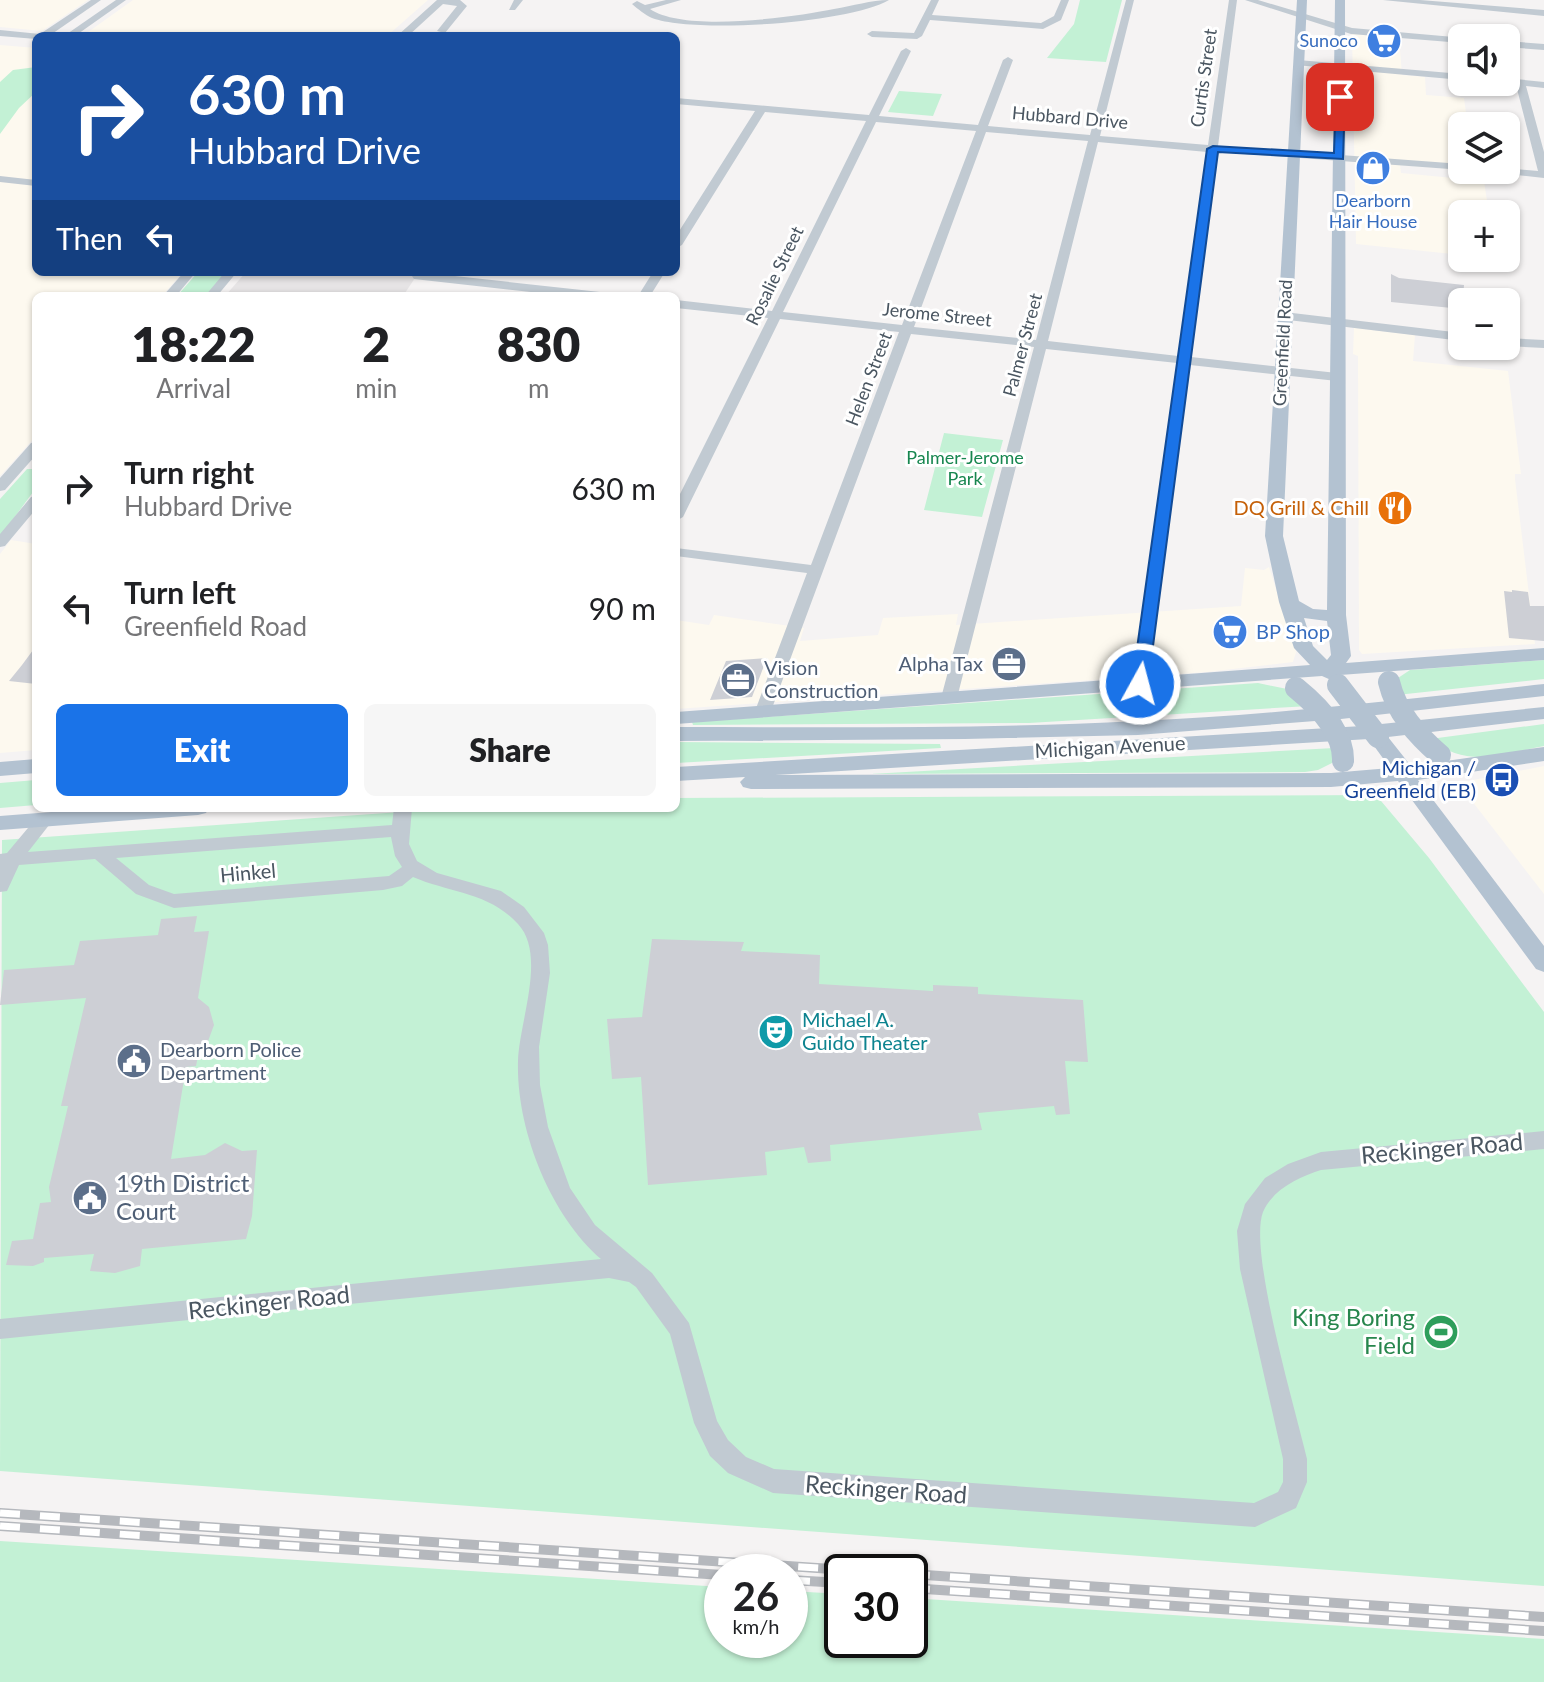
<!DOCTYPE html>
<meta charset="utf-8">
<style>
body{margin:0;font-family:Lato,sans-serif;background:#f6f6f6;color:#202124;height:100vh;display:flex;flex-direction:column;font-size:30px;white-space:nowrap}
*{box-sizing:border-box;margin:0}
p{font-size:26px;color:#757577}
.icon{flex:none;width:44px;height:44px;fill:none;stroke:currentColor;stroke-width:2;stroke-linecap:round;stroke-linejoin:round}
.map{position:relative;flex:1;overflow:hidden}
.side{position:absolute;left:32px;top:292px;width:648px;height:520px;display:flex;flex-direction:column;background:#fff;border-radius:12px;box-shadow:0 2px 6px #0004}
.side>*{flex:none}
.hud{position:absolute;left:32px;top:32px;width:648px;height:244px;border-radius:12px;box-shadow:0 2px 6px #0004;background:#1a4fa0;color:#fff;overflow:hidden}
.tools{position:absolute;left:1448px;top:24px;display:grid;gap:16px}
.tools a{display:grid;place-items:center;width:72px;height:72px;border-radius:12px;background:#fff;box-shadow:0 2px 6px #0004;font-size:40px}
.speed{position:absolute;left:704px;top:1554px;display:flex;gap:16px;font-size:40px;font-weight:700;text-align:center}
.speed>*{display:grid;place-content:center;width:104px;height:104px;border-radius:50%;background:#fff;box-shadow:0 2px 6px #0004;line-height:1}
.speed small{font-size:20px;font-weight:400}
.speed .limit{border:4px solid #111;border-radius:12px;background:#fff;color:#111}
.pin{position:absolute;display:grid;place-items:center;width:68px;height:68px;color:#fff;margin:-34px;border-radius:16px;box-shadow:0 4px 12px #0006}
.me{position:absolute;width:88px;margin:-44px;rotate:7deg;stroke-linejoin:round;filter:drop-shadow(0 0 6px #0008)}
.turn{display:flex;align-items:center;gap:28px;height:168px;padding:0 24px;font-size:36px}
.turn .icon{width:104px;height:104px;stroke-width:2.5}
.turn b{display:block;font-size:56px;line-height:68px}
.then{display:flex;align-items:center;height:76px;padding:0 24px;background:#0003;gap:16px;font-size:30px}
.eta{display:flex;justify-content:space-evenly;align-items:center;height:136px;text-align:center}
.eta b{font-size:48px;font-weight:800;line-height:56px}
.button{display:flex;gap:16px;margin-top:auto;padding:16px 24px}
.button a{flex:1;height:92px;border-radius:12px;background:#1a73e8;color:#fff;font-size:32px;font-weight:800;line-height:92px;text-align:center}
.button a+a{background:#f6f6f6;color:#202124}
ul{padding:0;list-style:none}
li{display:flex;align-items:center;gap:24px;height:120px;padding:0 24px}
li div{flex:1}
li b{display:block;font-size:30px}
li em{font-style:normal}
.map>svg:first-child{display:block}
.commercial{fill:#fdf9ef}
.education{fill:#e6e4e5}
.green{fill:#c3f1d5}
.building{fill:#cdcfd5}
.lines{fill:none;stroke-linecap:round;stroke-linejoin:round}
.minor{fill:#c1cad2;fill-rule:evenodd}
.major{fill:#b3c2d1;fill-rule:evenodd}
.rail-casing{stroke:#b5b8bd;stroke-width:10}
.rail{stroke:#fff;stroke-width:7;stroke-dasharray:20;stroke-linecap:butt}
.major-bridge{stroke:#b3c2d1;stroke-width:22}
.route{fill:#1a73e8;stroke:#114b97;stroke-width:2}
.labels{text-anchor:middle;stroke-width:6;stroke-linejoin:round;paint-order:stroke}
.far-shop-label{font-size:18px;fill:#366cbe;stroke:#fff;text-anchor:end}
.far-street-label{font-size:18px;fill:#4a5661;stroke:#fff}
.far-park-label{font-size:18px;fill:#17864f;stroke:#fff}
.food-label{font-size:20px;fill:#c56008;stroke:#fff;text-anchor:end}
.shop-label{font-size:20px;fill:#366cbe;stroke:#fff;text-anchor:start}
.service-label{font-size:20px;fill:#4e5e75;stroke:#fff;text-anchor:start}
.street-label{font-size:20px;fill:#4a5661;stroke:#fff}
.transit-label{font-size:20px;fill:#164399;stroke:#fff;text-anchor:end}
.culture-label{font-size:20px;fill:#0d838f;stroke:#fff;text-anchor:start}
.near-street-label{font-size:24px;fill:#4a5661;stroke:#fff}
.near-service-label{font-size:24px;fill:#4e5e75;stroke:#fff;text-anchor:start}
.near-leisure-label{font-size:24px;fill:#27864d;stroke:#fff;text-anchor:end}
</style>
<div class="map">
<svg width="1544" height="1682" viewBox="0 0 1544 1682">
<rect width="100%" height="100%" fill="#f5f3f3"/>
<!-- commercial -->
<path class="commercial" d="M 0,0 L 88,0 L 42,31 L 0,27 Z
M 133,0 L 428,0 L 387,36 L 84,35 Z
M 1352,33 L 1399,37 L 1402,75 L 1425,77 L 1426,95 L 1464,98 L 1466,113 L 1475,116 L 1477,126 L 1462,126 L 1462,170 L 1400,165 L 1401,173 L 1484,181 L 1489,214 L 1462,214 L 1462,255 L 1356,244 Z
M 0,45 L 36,48 L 36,272 L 183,272 L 162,296 L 36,296 L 36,436 L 0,476 Z
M 1354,328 L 1415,335 L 1413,361 L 1508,371 L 1521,474 L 1515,474 L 1515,479 L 1535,644 L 1362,654 L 1359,650 L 1358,356 L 1353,354 Z
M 11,540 L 36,544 L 36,750 L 0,753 L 0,554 Z
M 1269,567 L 1296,652 L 1293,662 L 1207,672 L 676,709 L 676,620 L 709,625 L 714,615 L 804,628 L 800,641 L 878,635 L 883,618 L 958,614 L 956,625 L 1241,606 L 1245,568 L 1264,570 Z
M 1544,766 L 1544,894 L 1458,783 Z"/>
<!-- education -->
<path class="education" d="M 246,272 L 419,272 L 403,296 L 225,296 Z"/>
<!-- green -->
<path class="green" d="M 1080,0 L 1122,0 L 1106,62 L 1047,58 L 1074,24 Z
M 36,67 L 36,92 L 19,108 L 0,134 L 0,82 L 13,70 Z
M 899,91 L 942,94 L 933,116 L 888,112 Z
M 198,272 L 226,272 L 206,296 L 177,296 Z
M 944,433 L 1003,440 L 982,517 L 924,510 Z
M 27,469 L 36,469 L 36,488 L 0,537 L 0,499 Z
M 1544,660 L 1544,679 L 1397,695 L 1398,678 L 1410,670 Z
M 1258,683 L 1292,690 L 1309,706 L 1029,723 L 693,725 L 692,722 Z
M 1544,724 L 1544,746 C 1501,754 1467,769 1430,739 Z
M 676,742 L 940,744 L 941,748 L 676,763 Z
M 1334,748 L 1332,763 L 1318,770 L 1305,772 L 870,774 Z
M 36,780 L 36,805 L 0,808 L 0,783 Z
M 1376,795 L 1429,858 L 1544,1012 L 1544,1586 L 0,1471 L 2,840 L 458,808 L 676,808 L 676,798 Z
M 0,1541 L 722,1587 L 722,1640 L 790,1640 L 790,1591 L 842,1594 L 842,1640 L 910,1640 L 910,1598 L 1544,1639 L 1544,1682 L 0,1682 Z"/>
<!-- building -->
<path class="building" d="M 1391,274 L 1399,278 L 1464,285 L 1462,309 L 1391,302 Z
M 1512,590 L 1528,592 L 1530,606 L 1544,606 L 1544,641 L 1509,638 L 1504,591 L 1512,592 Z
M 1240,627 L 1245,636 L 1241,641 L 1217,644 L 1218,628 Z
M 36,646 L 36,684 L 9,681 L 22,665 Z
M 767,658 L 752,697 L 710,700 L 726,661 Z
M 197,916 L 194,932 L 209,931 L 198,998 L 209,1007 L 214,1025 L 207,1044 L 199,1051 L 196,1066 L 186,1067 L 171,1159 L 205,1155 L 225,1143 L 242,1151 L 257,1150 L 252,1216 L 246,1239 L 142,1249 L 140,1266 L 115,1273 L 90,1271 L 94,1254 L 44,1258 L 44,1262 L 33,1266 L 6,1265 L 12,1241 L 33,1239 L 40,1203 L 51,1202 L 49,1187 L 68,1106 L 61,1106 L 86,998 L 0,1005 L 4,970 L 74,965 L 80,941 L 158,935 L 161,919 Z
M 652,939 L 744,942 L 741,951 L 820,955 L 819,984 L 933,991 L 933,985 L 978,987 L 978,994 L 1083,1000 L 1088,1062 L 1065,1061 L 1070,1114 L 1056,1115 L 1054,1106 L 978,1113 L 982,1130 L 830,1145 L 831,1161 L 808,1163 L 804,1147 L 765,1152 L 767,1175 L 648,1185 L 641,1077 L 612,1079 L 607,1019 L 642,1017 Z"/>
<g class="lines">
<!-- minor -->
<path class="minor" d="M 91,0 L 101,0 L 49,36 L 36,36 L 36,39 L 0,36 L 0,30 L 40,34 Z
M 116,0 L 126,0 L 75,36 L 64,36 Z
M 437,0 L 460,0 L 467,6 L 445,33 L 437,31 L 457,6 L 443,4 L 408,36 L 397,36 Z
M 514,0 L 523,0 L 515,10 L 509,10 Z
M 666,0 L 681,0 L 650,9 C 685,33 794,17 834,9 C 853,6 871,0 889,0 C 850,23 696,34 652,18 C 645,15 638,9 632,4 L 637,1 L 645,5 Z
M 931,0 L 939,0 L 932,15 L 1041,23 L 1054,16 L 1061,0 L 1069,0 L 1061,20 L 1043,29 L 930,20 L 922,36 L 917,39 L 872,37 L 867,34 L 872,31 L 914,33 Z
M 1126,0 L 1134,0 L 1100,136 L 1208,145 L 1229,0 L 1237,0 L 1218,146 L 1462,164 L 1463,170 L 1218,152 L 1191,357 L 1337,373 L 1344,377 L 1337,381 L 1190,365 L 1146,688 L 1134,688 L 1132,684 L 1177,363 L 1046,349 L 957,698 L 949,703 L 941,698 L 1034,347 L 911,334 L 771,711 L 769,715 L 757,715 L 755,711 L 807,573 L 676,556 L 676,548 L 811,565 L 899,332 L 780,319 L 683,517 L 676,521 L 676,502 L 768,318 L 676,308 L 676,300 L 772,311 L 866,121 L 765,112 L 682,245 L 676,248 L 676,236 L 755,111 L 676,104 L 676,98 L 869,115 L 901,51 L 906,48 L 911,51 L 879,116 L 978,125 L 1003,60 L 1008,57 L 1013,60 L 988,126 L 1090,135 ZM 876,122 L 976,131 L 902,325 L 783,312 ZM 986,132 L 1088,141 L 1036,340 L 914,327 ZM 1098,142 L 1207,152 L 1178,356 L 1048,341 Z
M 1245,0 L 1258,0 L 1352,28 L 1465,38 L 1462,38 L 1462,43 L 1351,34 Z
M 1383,0 L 1420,0 L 1544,10 L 1544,16 Z
M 1506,41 L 1544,44 L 1544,50 L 1506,47 Z
M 1298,60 L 1462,74 L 1462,80 L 1295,65 L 1295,61 Z
M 1506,78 L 1544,82 L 1544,88 L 1526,86 L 1544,152 L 1544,178 L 1497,173 L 1492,170 L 1506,170 L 1506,168 L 1538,171 L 1516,85 L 1503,83 Z
M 0,176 L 36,180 L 36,186 L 0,182 Z
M 184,272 L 196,272 L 176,296 L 163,296 Z
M 225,272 L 237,272 L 217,296 L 205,296 Z
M 418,272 L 600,292 L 606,296 L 567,296 L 414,279 L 412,276 Z
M 653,272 L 665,272 L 650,296 L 638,296 Z
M 1284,312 L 1462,333 L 1462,341 L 1280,319 L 1278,316 Z
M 1506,338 L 1544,340 L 1544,348 L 1506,346 Z
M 36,442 L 36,455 L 5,490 L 0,491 L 0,478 L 31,443 Z
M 36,496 L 36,509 L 5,546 L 0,547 L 0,534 L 31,497 Z
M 394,808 L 412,808 L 409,844 L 417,861 L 437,873 L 501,891 L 524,907 L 544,933 L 548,945 L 550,973 L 539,1047 L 540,1085 L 548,1127 L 570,1188 L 595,1225 L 652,1273 L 689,1323 L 717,1421 L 728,1440 L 746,1457 L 774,1469 L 1254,1503 L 1278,1492 L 1283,1482 L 1283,1459 L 1240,1269 L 1237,1231 L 1245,1204 L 1265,1178 L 1288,1164 L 1321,1152 L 1544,1131 L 1544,1149 L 1321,1170 C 1299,1177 1273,1189 1263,1212 C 1248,1251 1296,1411 1307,1459 L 1307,1482 L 1296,1508 L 1255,1527 L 773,1493 L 728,1473 L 710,1456 L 694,1423 L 670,1334 L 636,1287 L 629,1282 L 609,1278 L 0,1339 L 0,1319 L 601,1259 C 550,1215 516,1129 518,1061 C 519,1022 547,955 518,924 C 489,892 450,893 413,877 L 402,886 L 383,890 L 174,908 L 136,894 L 95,859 L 19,865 L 7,891 L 0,892 L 0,854 L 7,853 L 38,816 L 44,814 L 53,820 L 28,852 L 392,825 ZM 391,837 L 395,856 L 402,867 L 389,876 L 174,894 L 149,885 L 116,858 Z"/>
<!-- major -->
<path class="major" d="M 1297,0 L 1307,0 L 1283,536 L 1299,601 L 1313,609 L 1327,610 L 1335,0 L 1345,0 L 1346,615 L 1351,656 L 1346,663 L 1544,648 L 1544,660 L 1340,675 L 1331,680 L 1322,676 L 676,724 L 676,712 L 1310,665 L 1294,648 L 1279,602 L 1265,536 ZM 1304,618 L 1327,621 L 1331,655 L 1327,660 L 1313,646 Z
M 1544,684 L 1544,696 L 1341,719 L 1138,735 L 965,739 L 676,741 L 676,727 C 830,727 984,729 1138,721 C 1274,715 1409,699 1544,684 Z
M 1544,707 L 1544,719 L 1388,737 L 1411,766 L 1544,747 L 1544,761 L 1418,780 L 1544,946 L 1544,972 L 1536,969 L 1398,781 L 1331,787 L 751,789 L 743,787 L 740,782 L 745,777 L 676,781 L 676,767 L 1362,726 ZM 1369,739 L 1390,768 L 1331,773 L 775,775 Z
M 36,759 L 36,773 L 0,776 L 0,762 Z
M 102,808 L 209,808 L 206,813 L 198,815 L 0,830 L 0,816 Z"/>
<defs>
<path id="rail" d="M 0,1513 L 876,1572
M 0,1526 L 722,1575
M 910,1574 L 1544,1617
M 790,1580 L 842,1583
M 910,1588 L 1544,1631"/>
</defs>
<!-- rail casing -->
<use href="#rail" class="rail-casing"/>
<!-- rail -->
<use href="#rail" class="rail"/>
<!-- major-bridge -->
<path class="major-bridge" d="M 1389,682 C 1396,712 1417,735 1440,755
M 1338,685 L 1378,737
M 1296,688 C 1317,705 1344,732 1343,761"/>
</g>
<!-- route -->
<path class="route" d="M 1336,94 L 1345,97 L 1343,159 L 1218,152 L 1148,684 L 1140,690 L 1134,688 L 1132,684 L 1207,149 L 1213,146 L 1334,153 Z"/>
<!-- icons -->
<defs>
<symbol id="supermarket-disc" viewBox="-11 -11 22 22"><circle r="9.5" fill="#3f7fe0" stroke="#fff"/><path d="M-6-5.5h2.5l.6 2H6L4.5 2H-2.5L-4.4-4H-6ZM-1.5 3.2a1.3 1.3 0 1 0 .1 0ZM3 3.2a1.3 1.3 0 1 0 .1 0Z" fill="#fff"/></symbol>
<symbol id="shop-disc" viewBox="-11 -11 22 22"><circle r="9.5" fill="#3f7fe0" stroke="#fff"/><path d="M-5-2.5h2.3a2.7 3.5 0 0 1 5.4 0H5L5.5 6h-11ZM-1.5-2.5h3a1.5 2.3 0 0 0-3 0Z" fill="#fff"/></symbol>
<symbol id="restaurant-disc" viewBox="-11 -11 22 22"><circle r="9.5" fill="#e8710a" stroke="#fff"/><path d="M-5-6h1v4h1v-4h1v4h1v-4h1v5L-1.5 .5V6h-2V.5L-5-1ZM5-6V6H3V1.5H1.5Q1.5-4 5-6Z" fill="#fff"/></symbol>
<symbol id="office-disc" viewBox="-11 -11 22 22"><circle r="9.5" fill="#5c6f8a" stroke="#fff"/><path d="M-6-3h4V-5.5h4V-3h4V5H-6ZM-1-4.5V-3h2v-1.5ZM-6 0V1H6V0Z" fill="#fff"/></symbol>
<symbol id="bus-disc" viewBox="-11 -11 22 22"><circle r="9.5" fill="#1a4fb4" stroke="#fff"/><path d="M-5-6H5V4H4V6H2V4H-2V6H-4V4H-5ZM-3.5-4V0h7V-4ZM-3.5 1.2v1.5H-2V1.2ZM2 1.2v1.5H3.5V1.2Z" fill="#fff"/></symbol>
<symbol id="theatre-disc" viewBox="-11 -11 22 22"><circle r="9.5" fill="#0f9aa8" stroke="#fff"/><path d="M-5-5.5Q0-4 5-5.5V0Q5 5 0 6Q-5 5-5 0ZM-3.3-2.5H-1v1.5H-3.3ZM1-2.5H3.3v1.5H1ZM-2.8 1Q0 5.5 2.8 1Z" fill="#fff"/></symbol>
<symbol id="civic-disc" viewBox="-11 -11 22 22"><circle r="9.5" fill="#5c6f8a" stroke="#fff"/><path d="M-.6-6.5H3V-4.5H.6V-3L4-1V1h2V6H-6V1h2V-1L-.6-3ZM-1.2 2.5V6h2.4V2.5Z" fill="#fff"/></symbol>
<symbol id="stadium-disc" viewBox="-11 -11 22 22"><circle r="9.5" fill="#2e9e5b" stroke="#fff"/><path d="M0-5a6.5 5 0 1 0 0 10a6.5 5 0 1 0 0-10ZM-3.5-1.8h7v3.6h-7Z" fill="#fff"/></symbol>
</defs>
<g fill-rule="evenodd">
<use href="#supermarket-disc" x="1364" y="21" width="40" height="40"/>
<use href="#shop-disc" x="1353" y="148" width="40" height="40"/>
<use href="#restaurant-disc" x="1375" y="488" width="40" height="40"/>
<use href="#supermarket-disc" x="1210" y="612" width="40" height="40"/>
<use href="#office-disc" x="989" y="644" width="40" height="40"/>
<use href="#office-disc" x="718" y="660" width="40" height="40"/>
<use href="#bus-disc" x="1482" y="760" width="40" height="40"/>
<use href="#theatre-disc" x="756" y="1012" width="40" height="40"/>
<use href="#civic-disc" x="114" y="1041" width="40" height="40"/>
<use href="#civic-disc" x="70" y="1178" width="40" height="40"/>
<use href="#stadium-disc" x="1421" y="1312" width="40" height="40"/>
</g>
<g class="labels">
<!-- far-shop labels -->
<g class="far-shop-label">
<text x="1358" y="47">Sunoco</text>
<text x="1373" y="207" text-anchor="middle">Dearborn<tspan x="1373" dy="21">Hair House</tspan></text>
</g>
<!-- far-street labels -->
<g class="far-street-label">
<text transform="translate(1204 78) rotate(-82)" y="6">Curtis Street</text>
<text transform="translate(1070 118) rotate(5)" y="6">Hubbard Drive</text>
<text transform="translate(775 276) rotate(-64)" y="6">Rosalie Street</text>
<text transform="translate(937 315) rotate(6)" y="6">Jerome Street</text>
<text transform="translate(1283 343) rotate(-87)" y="6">Greenfield Road</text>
<text transform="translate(1023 345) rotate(-75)" y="6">Palmer Street</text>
<text transform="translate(869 379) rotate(-69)" y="6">Helen Street</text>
</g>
<!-- far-park labels -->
<g class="far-park-label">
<text x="965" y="464">Palmer-Jerome<tspan x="965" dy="21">Park</tspan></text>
</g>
<!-- food labels -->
<g class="food-label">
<text x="1369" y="515">DQ Grill &amp; Chill</text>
</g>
<!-- shop labels -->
<g class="shop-label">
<text x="1256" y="639">BP Shop</text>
</g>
<!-- service labels -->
<g class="service-label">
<text x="983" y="671" text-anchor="end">Alpha Tax</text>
<text x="764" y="675">Vision<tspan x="764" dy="23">Construction</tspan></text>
<text x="160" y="1057">Dearborn Police<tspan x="160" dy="23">Department</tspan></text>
</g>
<!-- street labels -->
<g class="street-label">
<text transform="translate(1110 747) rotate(-3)" y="7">Michigan Avenue</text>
<text transform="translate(248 873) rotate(-5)" y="7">Hinkel</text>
</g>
<!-- transit labels -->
<g class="transit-label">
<text x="1476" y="775">Michigan /<tspan x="1476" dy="23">Greenfield (EB)</tspan></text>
</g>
<!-- culture labels -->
<g class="culture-label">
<text x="802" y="1027">Michael A.<tspan x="802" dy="23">Guido Theater</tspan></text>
</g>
<!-- near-street labels -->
<g class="near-street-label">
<text transform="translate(1442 1149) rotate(-5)" y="8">Reckinger Road</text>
<text transform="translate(269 1303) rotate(-6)" y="8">Reckinger Road</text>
<text transform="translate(886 1490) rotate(4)" y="8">Reckinger Road</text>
</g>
<!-- near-service labels -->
<g class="near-service-label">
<text x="116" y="1192">19th District<tspan x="116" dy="28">Court</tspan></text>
</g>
<!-- near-leisure labels -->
<g class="near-leisure-label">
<text x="1415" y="1326">King Boring<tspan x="1415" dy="28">Field</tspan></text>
</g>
</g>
</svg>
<div class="tools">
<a><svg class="icon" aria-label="sound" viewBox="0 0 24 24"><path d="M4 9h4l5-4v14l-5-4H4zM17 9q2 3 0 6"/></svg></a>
<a><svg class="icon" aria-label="layers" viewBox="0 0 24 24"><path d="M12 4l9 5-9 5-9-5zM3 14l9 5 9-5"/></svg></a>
<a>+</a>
<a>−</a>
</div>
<div class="speed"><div>26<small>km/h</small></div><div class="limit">30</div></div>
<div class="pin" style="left:1340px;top:97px;background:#d93025"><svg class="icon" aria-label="arrive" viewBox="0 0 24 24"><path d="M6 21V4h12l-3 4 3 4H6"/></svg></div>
<svg class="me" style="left:1140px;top:684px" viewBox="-20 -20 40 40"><circle r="17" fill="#1a73e8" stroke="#fff" stroke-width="3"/><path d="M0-11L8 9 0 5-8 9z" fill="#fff"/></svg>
<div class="hud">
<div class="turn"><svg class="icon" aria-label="right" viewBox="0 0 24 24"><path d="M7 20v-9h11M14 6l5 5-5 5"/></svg><div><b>630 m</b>Hubbard Drive</div></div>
<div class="then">Then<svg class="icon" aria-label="left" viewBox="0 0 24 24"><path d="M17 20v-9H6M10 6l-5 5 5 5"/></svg></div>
</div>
<section class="side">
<div class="eta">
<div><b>18:22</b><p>Arrival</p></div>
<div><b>2</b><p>min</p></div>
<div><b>830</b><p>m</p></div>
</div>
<ul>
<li><svg class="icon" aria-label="right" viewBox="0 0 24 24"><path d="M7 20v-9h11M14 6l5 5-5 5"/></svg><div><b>Turn right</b><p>Hubbard Drive</p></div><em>630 m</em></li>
<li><svg class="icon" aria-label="left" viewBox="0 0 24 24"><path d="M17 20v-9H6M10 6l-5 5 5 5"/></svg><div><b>Turn left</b><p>Greenfield Road</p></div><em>90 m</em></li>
</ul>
<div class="button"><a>Exit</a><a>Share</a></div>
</section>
</div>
